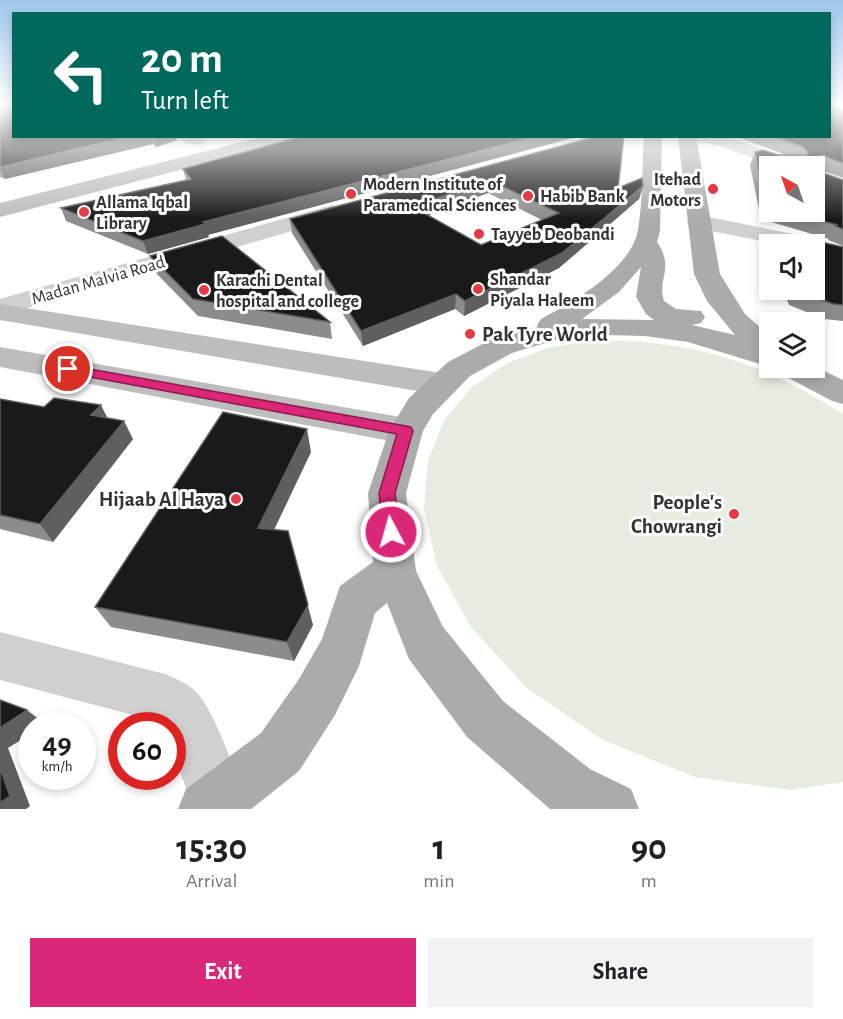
<!DOCTYPE html>
<style>
body{margin:0;font-family:"Alegreya Sans",sans-serif;background:#f2f2f2;color:#202124;height:100vh;display:flex;flex-direction:column;font-size:22px;white-space:nowrap}
*{box-sizing:border-box;margin:0}
p{font-size:20px;color:#757577}
.icon{flex:none;width:33px;height:33px;fill:none;stroke:currentColor;stroke-width:2;stroke-linecap:round;stroke-linejoin:round}
.map{position:relative;height:809px;overflow:hidden}
.sheet{display:flex;flex-direction:column;background:#fff;flex:1}
.sheet>*{flex:none}
.top-card{position:absolute;left:12px;top:12px;width:819px;height:126px;border-radius:0px;box-shadow:0 3px 9px #0003;background:#00695c;color:#fff;overflow:hidden}
.needle{width:39px;rotate:320deg}
.fabs{position:absolute;left:759px;top:156px;display:grid;gap:12px}
.fabs a{display:grid;place-items:center;width:66px;height:66px;border-radius:0px;background:#fff;box-shadow:0 3px 9px #0003;font-size:30px}
.speed{position:absolute;left:18px;top:712px;display:flex;gap:12px;font-size:30px;font-weight:700;text-align:center}
.speed>*{display:grid;place-content:center;width:78px;height:78px;border-radius:50%;background:#fff;box-shadow:0 3px 9px #0003;line-height:1}
.speed small{font-size:15px;font-weight:400}
.speed .limit{border:9px solid #d22;background:#fff;color:#111}
.pin{position:absolute;display:grid;place-items:center;width:51px;height:51px;color:#fff;margin:-26px;border:3px solid #fff;border-radius:50%;box-shadow:0 2px 6px #0007}
.me{position:absolute;width:66px;margin:-33px;rotate:354deg;stroke-linejoin:round;filter:drop-shadow(0 0 4px #0008)}
.turn{display:flex;align-items:center;gap:21px;height:126px;padding:0 30px;font-size:27px}
.turn .icon{width:78px;height:78px;stroke-width:2.5}
.turn b{display:block;font-size:42px;line-height:51px}
.eta{display:flex;justify-content:space-evenly;align-items:center;height:102px;text-align:center}
.eta b{font-size:36px;font-weight:700;line-height:42px}
.primary-button{display:flex;gap:12px;margin-top:auto;padding:12px 30px}
.primary-button a{flex:1;height:69px;border-radius:0px;background:#db2777;color:#fff;font-size:24px;font-weight:700;line-height:69px;text-align:center}
.primary-button a+a{background:#f2f2f2;color:#202124}
.map>svg:first-child{display:block}
.green{fill:#e6ecdf}
.lines{fill:none;stroke-linecap:round;stroke-linejoin:round}
.street{fill:#d0d0d0;fill-rule:evenodd}
.secondary{fill:#bdbdbd;fill-rule:evenodd}
.primary{fill:#ababab;fill-rule:evenodd}
.wall{fill:#8c8c8c;fill-rule:evenodd}
.shaded-wall{fill:#5f5f5f}
.building{fill:#1a1a1a;stroke:#5f5f5f;stroke-width:1.5;fill-rule:evenodd}
.route{fill:#db2777;stroke:#8e194d;stroke-width:1.5}
.poi-dot{fill:#e63946;stroke:#fff;stroke-width:2}
.labels{text-anchor:middle;stroke-width:6;stroke-linejoin:round;paint-order:stroke}
.far-poi-label{font-size:18px;font-weight:bold;fill:#333;stroke:#fff;text-anchor:start}
.far-street-label{font-size:18px;fill:#333;stroke:#fff}
.poi-label{font-size:21px;font-weight:bold;fill:#333;stroke:#fff;text-anchor:end}
</style>
<div class="map">
<svg width="843" height="809" viewBox="0 0 843 809">
<rect width="100%" height="100%" fill="#fff"/>
<!-- green -->
<path class="green" d="M 593,340 C 695,341 757,360 843,414 L 843,782 L 790,790 L 695,777 L 603,740 L 527,688 L 471,627 L 437,566 L 424,509 L 428,460 L 445,419 L 472,387 L 507,363 L 548,348 Z"/>
<g class="lines">
<!-- street -->
<path class="street" d="M 177,136 L 202,136 L 205,140 L 202,144 C 194,146 182,144 177,136 Z
M 684,136 L 727,136 L 797,162 L 800,166 L 774,166 L 717,145 L 686,140 Z
M 332,205 L 340,207 L 343,212 L 340,217 L 0,316 L 0,299 Z
M 698,215 L 809,237 L 817,239 L 821,244 L 814,250 L 814,244 L 779,244 L 690,227 L 687,222 L 690,217 Z
M 0,632 L 165,674 C 176,679 188,683 197,693 C 214,710 236,774 246,799 L 242,809 L 194,809 L 172,751 L 172,726 L 159,726 L 152,720 L 0,680 Z"/>
<!-- secondary -->
<path class="secondary" d="M 266,136 L 297,136 L 295,140 L 0,217 L 0,203 Z
M 0,304 L 441,373 L 452,376 L 457,384 L 452,392 L 441,395 L 0,320 Z
M 0,347 L 406,418 L 418,422 L 423,431 L 418,440 L 406,444 L 0,367 Z"/>
<!-- primary -->
<path class="primary" d="M 644,136 L 662,136 L 660,231 L 657,242 C 675,269 657,277 664,301 L 676,309 L 701,311 L 705,317 L 701,323 L 692,325 L 735,335 L 707,301 L 694,274 L 678,136 L 696,136 L 720,274 L 745,314 L 770,336 L 770,367 L 688,342 L 645,336 L 603,335 L 565,337 L 512,353 L 470,376 L 433,414 L 423,431 L 406,493 L 416,571 L 443,627 L 503,701 L 590,769 L 631,789 L 639,809 L 550,809 L 467,737 L 409,659 L 387,603 L 375,613 L 359,666 L 335,715 L 299,771 L 251,809 L 178,809 L 186,789 L 261,733 L 299,679 L 322,639 L 340,586 L 373,562 L 368,493 L 389,431 L 409,398 L 448,362 L 492,339 L 538,327 L 537,325 L 541,319 C 573,302 631,269 638,230 C 643,200 642,167 644,136 ZM 641,267 L 636,297 L 646,314 L 654,320 L 582,319 L 619,292 Z
M 814,366 L 843,380 L 843,404 L 832,401 L 783,375 L 779,368 L 814,368 Z"/>
</g>
<!-- wall -->
<path class="wall" d="M 0,106 L 14,136 L 176,136 L 177,140 L 156,147 L 153,144 L 5,179 L 0,177 Z
M 843,109 L 843,178 L 818,169 L 818,171 L 843,180 L 843,246 L 828,240 L 829,239 L 761,219 L 750,165 L 755,152 L 786,155 L 734,136 L 830,136 ZM 770,166 L 814,212 L 770,212 Z
M 303,136 L 208,235 L 209,237 L 148,254 L 66,221 L 61,208 L 186,180 L 183,169 Z
M 598,136 L 618,188 L 643,186 L 639,199 L 559,268 L 464,316 L 455,309 L 363,346 L 292,233 L 290,219 ZM 488,193 L 542,220 L 481,245 L 428,215 Z
M 821,242 L 843,247 L 843,321 L 824,319 L 789,305 L 783,290 L 814,290 Z
M 150,256 L 330,322 L 332,339 L 198,316 L 156,273 Z
M 0,399 L 107,418 L 133,439 L 53,542 L 0,529 Z
M 311,452 L 274,529 L 313,625 L 294,661 L 111,627 L 95,607 Z"/>
<!-- shaded-wall -->
<path class="shaded-wall" d="M 131,136 L 151,136 L 153,144 L 5,179 L 0,169 L 0,167 Z
M 153,136 L 176,136 L 177,140 L 156,147 Z
M 538,136 L 580,136 L 208,235 L 209,237 L 148,254 L 143,241 L 203,222 Z
M 489,180 L 488,193 L 413,221 L 413,207 Z
M 643,186 L 639,199 L 559,268 L 464,316 L 465,301 Z
M 456,294 L 455,309 L 363,346 L 361,331 Z
M 101,405 L 110,423 L 91,415 Z
M 124,421 L 133,439 L 53,542 L 40,524 Z
M 307,429 L 311,452 L 265,549 L 258,528 Z
M 288,531 L 313,625 L 294,661 L 287,642 Z
M 27,710 L 45,724 L 41,726 L 32,726 L 32,733 L 8,748 L 30,806 L 26,809 L 0,809 L 0,728 Z"/>
<!-- building -->
<path class="building" d="M 0,106 L 14,106 L 14,136 L 131,136 L 0,167 Z
M 830,106 L 843,109 L 843,163 L 821,155 L 818,157 L 818,171 L 843,180 L 843,229 L 835,226 L 837,225 L 790,212 L 814,212 L 814,166 L 770,166 L 770,206 L 767,205 L 755,152 L 763,150 L 779,155 L 806,155 L 808,153 L 803,147 L 773,136 L 830,136 Z
M 303,136 L 538,136 L 203,222 L 205,224 L 143,241 L 61,208 L 191,179 L 183,169 Z
M 598,136 L 624,136 L 618,188 L 642,178 L 643,186 L 562,253 L 465,301 L 456,294 L 361,331 L 290,219 ZM 489,180 L 559,213 L 481,245 L 413,207 Z
M 222,236 L 330,322 L 193,299 L 150,256 Z
M 819,237 L 821,242 L 843,247 L 843,305 L 833,304 L 797,290 L 814,290 L 814,244 L 809,244 Z
M 54,398 L 101,405 L 91,415 L 124,421 L 40,524 L 0,515 L 0,399 L 44,407 Z
M 223,412 L 307,429 L 258,528 L 288,531 L 308,605 L 287,642 L 95,607 Z
M 0,700 L 27,710 L 0,728 Z
M 0,768 L 10,796 L 0,803 Z"/>
<!-- sky -->
<linearGradient id="sky" x2="0" y2="1"><stop stop-color="#9ec6ea"/><stop offset="0.48" stop-color="#fff"/><stop offset="1" stop-color="#fff" stop-opacity="0"/></linearGradient>
<rect width="843" height="219" fill="url(#sky)"/>
<!-- route -->
<path class="route" d="M 68,365 L 411,427 L 413,431 L 395,493 L 400,532 L 397,537 L 391,539 L 385,537 L 383,532 L 379,493 L 397,434 L 63,372 L 61,369 L 63,366 Z"/>
<!-- markers -->
<g class="poi-dot">
<circle cx="713" cy="189" r="6"/>
<circle cx="351" cy="194" r="6"/>
<circle cx="528" cy="196" r="6"/>
<circle cx="84" cy="212" r="6"/>
<circle cx="479" cy="234" r="6"/>
<circle cx="478" cy="289" r="6"/>
<circle cx="204" cy="290" r="6"/>
<circle cx="470" cy="334" r="6"/>
<circle cx="236" cy="499" r="6"/>
<circle cx="734" cy="514" r="6"/>
</g>
<g class="labels">
<!-- far-poi labels -->
<g class="far-poi-label">
<text x="701" y="185" text-anchor="end">Itehad<tspan x="701" dy="21">Motors</tspan></text>
<text x="363" y="190">Modern Institute of<tspan x="363" dy="21">Paramedical Sciences</tspan></text>
<text x="540" y="202">Habib Bank</text>
<text x="96" y="208">Allama Iqbal<tspan x="96" dy="21">Library</tspan></text>
<text x="491" y="240">Tayyeb Deobandi</text>
<text x="490" y="285">Shandar<tspan x="490" dy="21">Piyala Haleem</tspan></text>
<text x="216" y="286">Karachi Dental<tspan x="216" dy="21">hospital and college</tspan></text>
</g>
<!-- far-street labels -->
<g class="far-street-label">
<text transform="translate(98 280) rotate(-16)" y="6">Madan Malvia Road</text>
</g>
<!-- poi labels -->
<g class="poi-label">
<text x="482" y="341" text-anchor="start">Pak Tyre World</text>
<text x="224" y="506">Hijaab Al Haya</text>
<text x="722" y="509">People's<tspan x="722" dy="24">Chowrangi</tspan></text>
</g>
</g>
</svg>
<div class="fabs">
<a><svg class="needle" viewBox="-14 -14 28 28"><path d="M0-13l5 13h-10z" fill="#e53935"/><path d="M0 13l5-13h-10z" fill="#757577"/></svg></a>
<a><svg class="icon" aria-label="sound" viewBox="0 0 24 24"><path d="M4 9h4l5-4v14l-5-4H4zM17 9q2 3 0 6"/></svg></a>
<a><svg class="icon" aria-label="layers" viewBox="0 0 24 24"><path d="M12 4l9 5-9 5-9-5zM3 14l9 5 9-5"/></svg></a>
</div>
<div class="speed"><div>49<small>km/h</small></div><div class="limit">60</div></div>
<div class="pin" style="left:68px;top:369px;background:#d93025"><svg class="icon" aria-label="arrive" viewBox="0 0 24 24"><path d="M6 21V4h12l-3 4 3 4H6"/></svg></div>
<svg class="me" style="left:391px;top:532px" viewBox="-20 -20 40 40"><circle r="17" fill="#db2777" stroke="#fff" stroke-width="3"/><path d="M0-11L8 9 0 5-8 9z" fill="#fff"/></svg>
<div class="top-card">
<div class="turn"><svg class="icon" aria-label="left" viewBox="0 0 24 24"><path d="M17 20v-9H6M10 6l-5 5 5 5"/></svg><div><b>20 m</b>Turn left</div></div>
</div>
</div>
<section class="sheet">
<div class="eta">
<div><b>15:30</b><p>Arrival</p></div>
<div><b>1</b><p>min</p></div>
<div><b>90</b><p>m</p></div>
</div>
<div class="primary-button"><a>Exit</a><a>Share</a></div>
</section>
